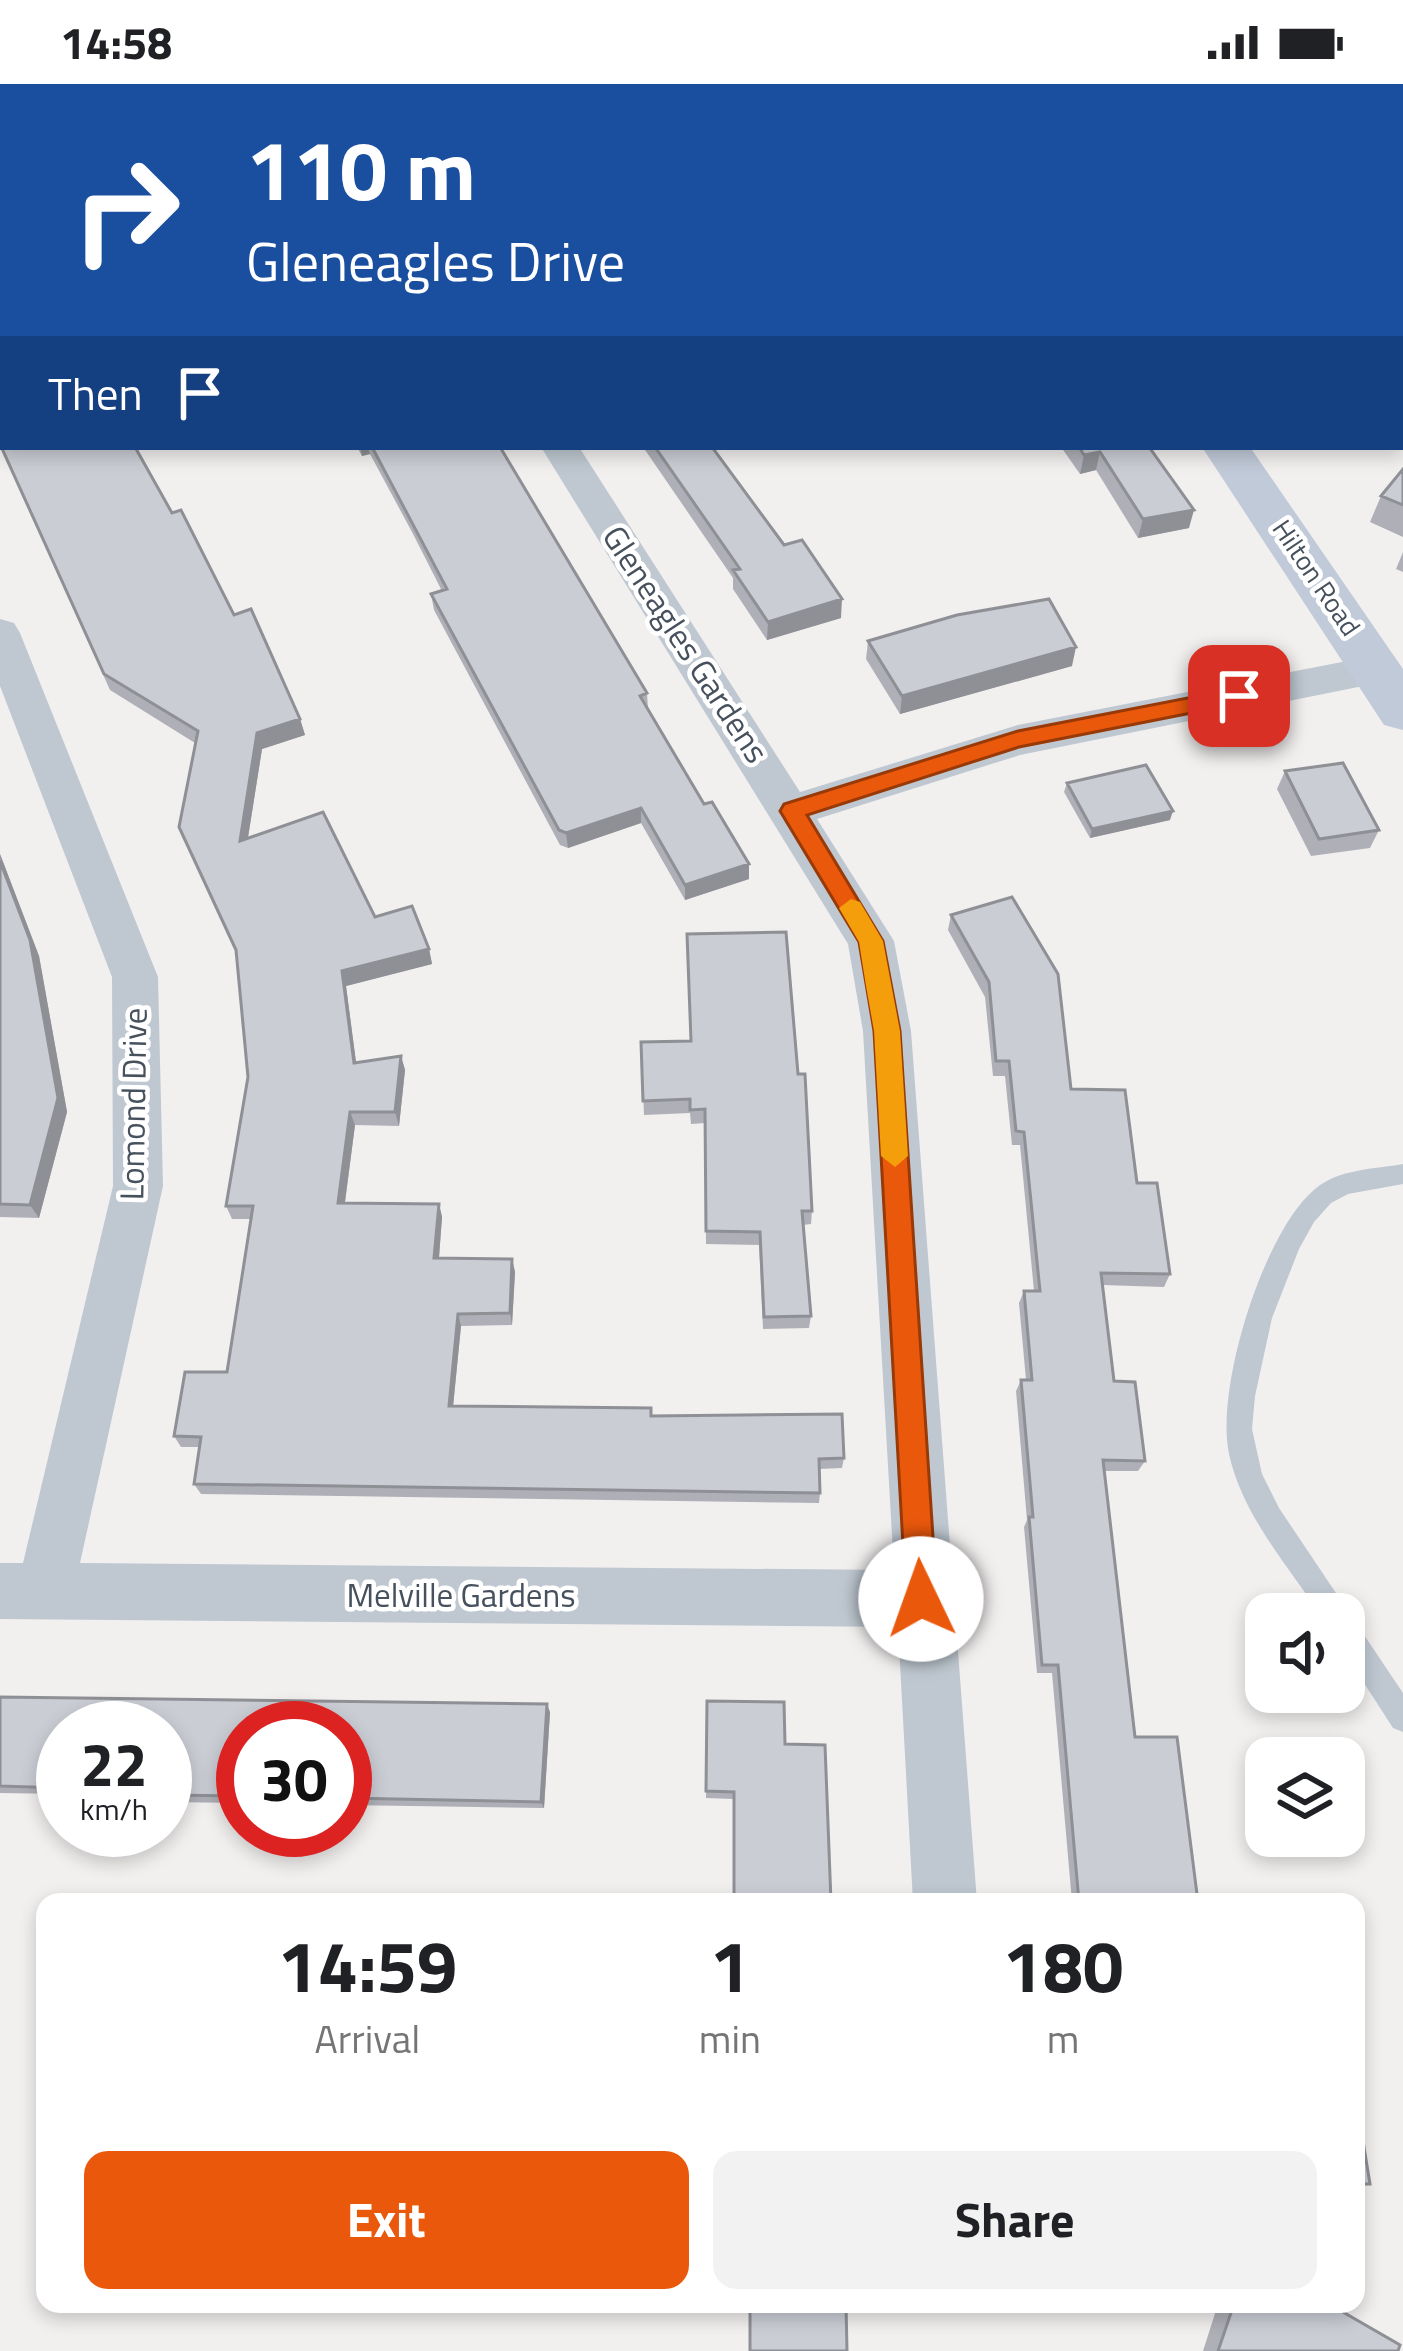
<!DOCTYPE html>
<style>
body{margin:0;font-family:"Titillium Web",sans-serif;background:#f2f2f2;color:#202124;height:100vh;display:flex;flex-direction:column;font-size:45px;white-space:nowrap}
*{box-sizing:border-box;margin:0}
p{font-size:39px;color:#757577}
.icon{flex:none;width:66px;height:66px;fill:none;stroke:currentColor;stroke-width:2;stroke-linecap:round;stroke-linejoin:round}
.map{position:relative;flex:1;overflow:hidden}
.sheet{position:absolute;left:36px;top:1809px;width:1329px;height:420px;display:flex;flex-direction:column;background:#fff;border-radius:24px;box-shadow:0 6px 18px #0003}
.sheet>*{flex:none}
.hud{position:absolute;left:0px;top:0px;width:1404px;height:366px;box-shadow:0 6px 18px #0003;background:#1a4fa0;color:#fff;overflow:hidden}
.buttons{position:absolute;left:1245px;top:1509px;display:grid;gap:24px}
.buttons a{display:grid;place-items:center;width:120px;height:120px;border-radius:24px;background:#fff;box-shadow:0 6px 18px #0003;font-size:60px}
.speed{position:absolute;left:36px;top:1617px;display:flex;gap:24px;font-size:60px;font-weight:700;text-align:center}
.speed>*{display:grid;place-content:center;width:156px;height:156px;border-radius:50%;background:#fff;box-shadow:0 6px 18px #0003;line-height:1}
.speed small{font-size:30px;font-weight:400}
.speed .limit{border:18px solid #d22;background:#fff;color:#111}
.pin{position:absolute;display:grid;place-items:center;width:102px;height:102px;color:#fff;margin:-51px;border-radius:24px;box-shadow:0 6px 18px #0006}
.me{position:absolute;width:132px;margin:-66px;rotate:357deg;stroke-linejoin:round;filter:drop-shadow(0 0 9px #0008)}
.turn{display:flex;align-items:center;gap:42px;height:252px;padding:0 48px;font-size:54px}
.turn .icon{width:156px;height:156px;stroke-width:2.5}
.turn b{display:block;font-size:84px;line-height:102px}
.then{display:flex;align-items:center;height:114px;padding:0 48px;background:#0003;gap:24px;font-size:45px}
.eta{display:flex;justify-content:space-evenly;align-items:center;height:204px;text-align:center}
.eta b{font-size:72px;font-weight:700;line-height:84px}
.cta{display:flex;gap:24px;margin-top:auto;padding:24px 48px}
.cta a{flex:1;height:138px;border-radius:24px;background:#ea580c;color:#fff;font-size:48px;font-weight:700;line-height:138px;text-align:center}
.cta a+a{background:#f2f2f2;color:#202124}
.status{display:flex;justify-content:space-between;align-items:center;height:84px;padding:0 60px;background:#fff;direction:ltr}
.status svg{height:33px;fill:currentColor}
.map>svg:first-child{display:block}
.lines{fill:none;stroke-linecap:round;stroke-linejoin:round}
.lane{fill:#bfc8d1;fill-rule:evenodd}
.street{fill:#bfc8d1;fill-rule:evenodd}
.secondary{fill:#c1cad8;fill-rule:evenodd}
.wall{fill:#afb0b7}
.shaded-wall{fill:#8e9095}
.building{fill:#cbcdd5;stroke:#8e9095;stroke-width:3}
.route{fill:#ea580c;stroke:#983908;stroke-width:3}
.slow{fill:#f59e0b}
.labels{text-anchor:middle;stroke-width:9;stroke-linejoin:round;paint-order:stroke}
.far-street-label{font-size:27px;fill:#46515d;stroke:#fff}
.street-label{font-size:33px;fill:#46515d;stroke:#fff}
</style>
<div class="status"><b>14:58</b><svg viewBox="0 0 49 12"><path d="M0 12V9h3v3zM5 12V6h3v6zM10 12V3h3v9zM15 12V0h3v12zM26 1h20v11H26zM47 4h2v5h-2z"/></svg></div>
<div class="map">
<svg width="1403" height="2267" viewBox="0 0 1403 2267">
<rect width="100%" height="100%" fill="#f2efef"/>
<g class="lines">
<!-- lane -->
<path class="lane" d="M 1403,1080 L 1403,1100 L 1348,1110 L 1331,1119 L 1314,1138 L 1299,1165 L 1272,1234 L 1255,1312 L 1252,1345 L 1262,1390 L 1279,1424 L 1403,1609 L 1403,1648 L 1393,1644 L 1344,1568 L 1344,1530 L 1320,1530 C 1287,1481 1242,1430 1229,1370 C 1215,1305 1263,1148 1315,1105 C 1338,1085 1375,1085 1403,1080 Z"/>
<!-- street -->
<path class="street" d="M 296,0 L 329,0 L 331,3 L 298,3 Z
M 541,363 L 579,363 L 800,708 L 1018,641 L 1378,571 L 1393,575 L 1399,585 L 1393,595 L 1378,599 L 1020,671 L 817,735 L 894,857 L 911,947 L 977,1818 L 913,1818 L 898,1543 L 0,1535 L 0,1479 L 23,1479 L 113,1102 L 112,893 L 0,602 L 0,535 L 14,539 L 20,549 L 158,893 L 163,1102 L 80,1479 L 894,1486 L 863,947 L 848,860 Z"/>
<!-- secondary -->
<path class="secondary" d="M 887,0 L 929,0 L 931,3 L 889,3 Z
M 1202,363 L 1250,363 L 1403,585 L 1403,646 L 1384,641 Z"/>
</g>
<!-- wall -->
<path class="wall" d="M 990,0 L 1112,0 L 1115,3 L 994,3 Z
M 0,203 L 172,429 L 300,635 L 305,651 L 262,665 L 248,754 L 429,865 L 432,880 L 346,902 L 356,979 L 401,972 L 405,986 L 399,1042 L 355,1041 L 345,1119 L 439,1120 L 442,1133 L 439,1174 L 512,1175 L 515,1188 L 512,1241 L 461,1242 L 453,1322 L 651,1332 L 844,1374 L 842,1384 L 819,1385 L 820,1409 L 819,1419 L 201,1410 L 194,1400 L 200,1363 L 181,1363 L 174,1352 L 227,1288 L 251,1135 L 232,1135 L 226,1122 L 248,993 L 237,869 L 179,743 L 195,659 L 110,606 L 0,362 Z
M 357,363 L 500,363 L 647,609 L 648,625 L 749,795 L 685,816 L 641,739 L 568,764 L 560,761 L 434,526 L 431,510 L 442,507 L 412,448 L 370,370 L 362,372 Z
M 643,363 L 712,363 L 841,534 L 767,556 L 733,505 L 733,494 Z
M 1061,363 L 1149,363 L 1189,444 L 1138,454 L 1096,386 L 1080,390 Z
M 1403,385 L 1403,453 L 1370,438 L 1381,412 Z
M 1403,468 L 1403,488 L 1396,485 Z
M 868,557 L 1072,582 L 900,630 L 866,575 Z
M 1285,687 L 1379,746 L 1370,764 L 1311,772 L 1277,705 Z
M 1067,699 L 1170,736 L 1090,754 L 1064,708 Z
M 0,770 L 39,872 L 67,1028 L 39,1134 L 0,1133 Z
M 951,831 L 1137,1099 L 1170,1190 L 1164,1203 L 1102,1201 L 1114,1297 L 1145,1377 L 1138,1387 L 1104,1387 L 1135,1653 L 1198,1818 L 1072,1818 L 1052,1589 L 1037,1589 L 1024,1443 L 1027,1436 L 1016,1307 L 1021,1296 L 1026,1296 L 1019,1219 L 1024,1207 L 1034,1207 L 1020,1061 L 1012,1061 L 1005,992 L 993,992 L 985,913 L 948,846 Z
M 641,958 L 798,990 L 812,1127 L 811,1140 L 803,1141 L 811,1232 L 809,1244 L 763,1245 L 759,1161 L 706,1160 L 705,1039 L 691,1040 L 690,1029 L 644,1031 Z
M 0,1613 L 550,1628 L 544,1724 L 345,1721 L 345,1644 L 243,1644 L 243,1719 L 165,1718 L 165,1644 L 63,1644 L 63,1710 L 0,1709 Z
M 707,1617 L 784,1618 L 733,1715 L 706,1714 Z
M 1218,2220 L 1329,2220 L 1398,2267 L 1203,2267 Z"/>
<!-- shaded-wall -->
<path class="shaded-wall" d="M 360,363 L 368,363 L 370,370 L 362,372 Z
M 1100,368 L 1096,386 L 1080,390 L 1084,371 Z
M 1194,426 L 1189,444 L 1138,454 L 1143,435 Z
M 842,515 L 841,534 L 767,556 L 768,538 Z
M 1076,563 L 1072,582 L 900,630 L 902,612 Z
M 300,635 L 305,651 L 262,665 L 245,772 L 240,757 L 257,649 Z
M 641,724 L 641,739 L 568,764 L 566,749 Z
M 1173,727 L 1170,736 L 1090,754 L 1092,745 Z
M 0,770 L 39,872 L 67,1028 L 39,1134 L 30,1121 Z
M 749,780 L 749,795 L 685,816 L 685,801 Z
M 429,865 L 432,880 L 346,902 L 358,993 L 354,979 L 342,887 Z
M 401,972 L 405,986 L 399,1042 L 395,1028 Z
M 350,1028 L 355,1041 L 343,1132 L 338,1119 Z
M 439,1120 L 442,1133 L 438,1186 L 434,1174 Z
M 512,1175 L 515,1188 L 512,1241 L 510,1229 Z
M 458,1230 L 461,1242 L 452,1333 L 449,1322 Z
M 547,1620 L 550,1628 L 544,1724 L 541,1718 Z"/>
<!-- building -->
<path class="building" d="M 129,0 L 245,0 L 250,3 L 122,3 Z
M 1007,0 L 1112,0 L 1115,3 L 1010,3 Z
M 3,56 L 3,114 L 0,115 L 0,57 Z
M 0,128 L 3,131 L 3,183 L 0,181 Z
M 3,202 L 3,241 L 0,239 L 0,203 Z
M 3,242 L 3,363 L 135,363 L 172,429 L 181,426 L 234,531 L 251,525 L 300,635 L 257,649 L 240,757 L 323,728 L 375,833 L 412,822 L 429,865 L 342,887 L 354,979 L 401,972 L 395,1028 L 350,1028 L 338,1119 L 439,1120 L 434,1174 L 512,1175 L 510,1229 L 458,1230 L 449,1322 L 651,1324 L 651,1332 L 842,1330 L 844,1374 L 819,1375 L 820,1409 L 194,1400 L 201,1353 L 174,1352 L 185,1288 L 227,1288 L 253,1122 L 226,1122 L 248,993 L 236,866 L 179,743 L 198,647 L 104,590 L 0,360 L 0,252 Z
M 372,363 L 500,363 L 647,609 L 640,612 L 704,720 L 712,718 L 749,780 L 685,801 L 641,724 L 566,749 L 559,746 L 431,510 L 447,505 Z
M 655,363 L 712,363 L 784,461 L 802,456 L 842,515 L 768,538 L 733,486 L 740,485 Z
M 1079,363 L 1149,363 L 1194,426 L 1143,435 L 1100,368 L 1084,371 Z
M 1403,385 L 1403,421 L 1381,412 Z
M 1049,515 L 1076,563 L 902,612 L 868,557 L 957,531 Z
M 1343,679 L 1379,746 L 1319,755 L 1285,687 Z
M 1146,681 L 1173,727 L 1092,745 L 1067,699 Z
M 0,777 L 30,856 L 58,1014 L 30,1121 L 0,1120 Z
M 1012,813 L 1058,890 L 1071,1005 L 1125,1006 L 1137,1099 L 1157,1099 L 1170,1190 L 1101,1189 L 1114,1297 L 1135,1298 L 1145,1377 L 1103,1376 L 1135,1653 L 1177,1653 L 1198,1818 L 1079,1818 L 1058,1581 L 1042,1581 L 1029,1433 L 1033,1433 L 1021,1296 L 1032,1296 L 1024,1207 L 1040,1207 L 1024,1048 L 1016,1047 L 1009,977 L 996,977 L 989,898 L 951,831 Z
M 786,848 L 798,990 L 805,990 L 812,1127 L 802,1127 L 811,1232 L 764,1233 L 760,1148 L 706,1147 L 705,1025 L 690,1026 L 690,1015 L 643,1017 L 641,958 L 691,957 L 687,850 Z
M 0,1613 L 547,1620 L 541,1718 L 345,1714 L 345,1644 L 243,1644 L 243,1712 L 165,1711 L 165,1644 L 63,1644 L 63,1704 L 0,1702 Z
M 707,1617 L 784,1618 L 785,1660 L 825,1661 L 831,1818 L 734,1818 L 734,1708 L 706,1707 Z
M 1356,2014 L 1370,2100 L 1356,2100 Z
M 750,2220 L 846,2220 L 847,2267 L 750,2267 Z
M 1234,2220 L 1329,2220 L 1400,2261 L 1398,2267 L 1218,2267 Z"/>
<!-- route -->
<path class="route" d="M 1239,604 L 1247,607 L 1247,618 L 1019,663 L 807,731 L 883,857 L 900,947 L 937,1515 L 932,1525 L 921,1530 L 910,1525 L 906,1515 L 874,947 L 859,858 L 780,727 L 784,720 L 1018,647 Z"/>
<!-- slow -->
<path class="slow" d="M 851,815 L 860,818 L 883,857 L 900,947 L 908,1072 L 895,1083 L 881,1072 L 874,947 L 866,902 L 859,858 L 839,824 Z"/>
<g class="labels">
<!-- far-street labels -->
<g class="far-street-label">
<text transform="translate(1316 494) rotate(56)" y="9">Hilton Road</text>
</g>
<!-- street labels -->
<g class="street-label">
<text transform="translate(686 560) rotate(57)" y="12">Gleneagles Gardens</text>
<text transform="translate(133 1020) rotate(-89)" y="12">Lomond Drive</text>
<text x="461" y="1523">Melville Gardens</text>
</g>
</g>
</svg>
<div class="buttons">
<a><svg class="icon" aria-label="sound" viewBox="0 0 24 24"><path d="M4 9h4l5-4v14l-5-4H4zM17 9q2 3 0 6"/></svg></a>
<a><svg class="icon" aria-label="layers" viewBox="0 0 24 24"><path d="M12 4l9 5-9 5-9-5zM3 14l9 5 9-5"/></svg></a>
</div>
<div class="speed"><div>22<small>km/h</small></div><div class="limit">30</div></div>
<div class="pin" style="left:1239px;top:612px;background:#d93025"><svg class="icon" aria-label="arrive" viewBox="0 0 24 24"><path d="M6 21V4h12l-3 4 3 4H6"/></svg></div>
<svg class="me" style="left:921px;top:1515px" viewBox="-20 -20 40 40"><circle r="19" fill="#fff"/><path d="M0-13L10 11 0 6-10 11z" fill="#ea580c"/></svg>
<div class="hud">
<div class="turn"><svg class="icon" aria-label="right" viewBox="0 0 24 24"><path d="M7 20v-9h11M14 6l5 5-5 5"/></svg><div><b>110 m</b>Gleneagles Drive</div></div>
<div class="then">Then<svg class="icon" aria-label="arrive" viewBox="0 0 24 24"><path d="M6 21V4h12l-3 4 3 4H6"/></svg></div>
</div>
<section class="sheet">
<div class="eta">
<div><b>14:59</b><p>Arrival</p></div>
<div><b>1</b><p>min</p></div>
<div><b>180</b><p>m</p></div>
</div>
<div class="cta"><a>Exit</a><a>Share</a></div>
</section>
</div>
